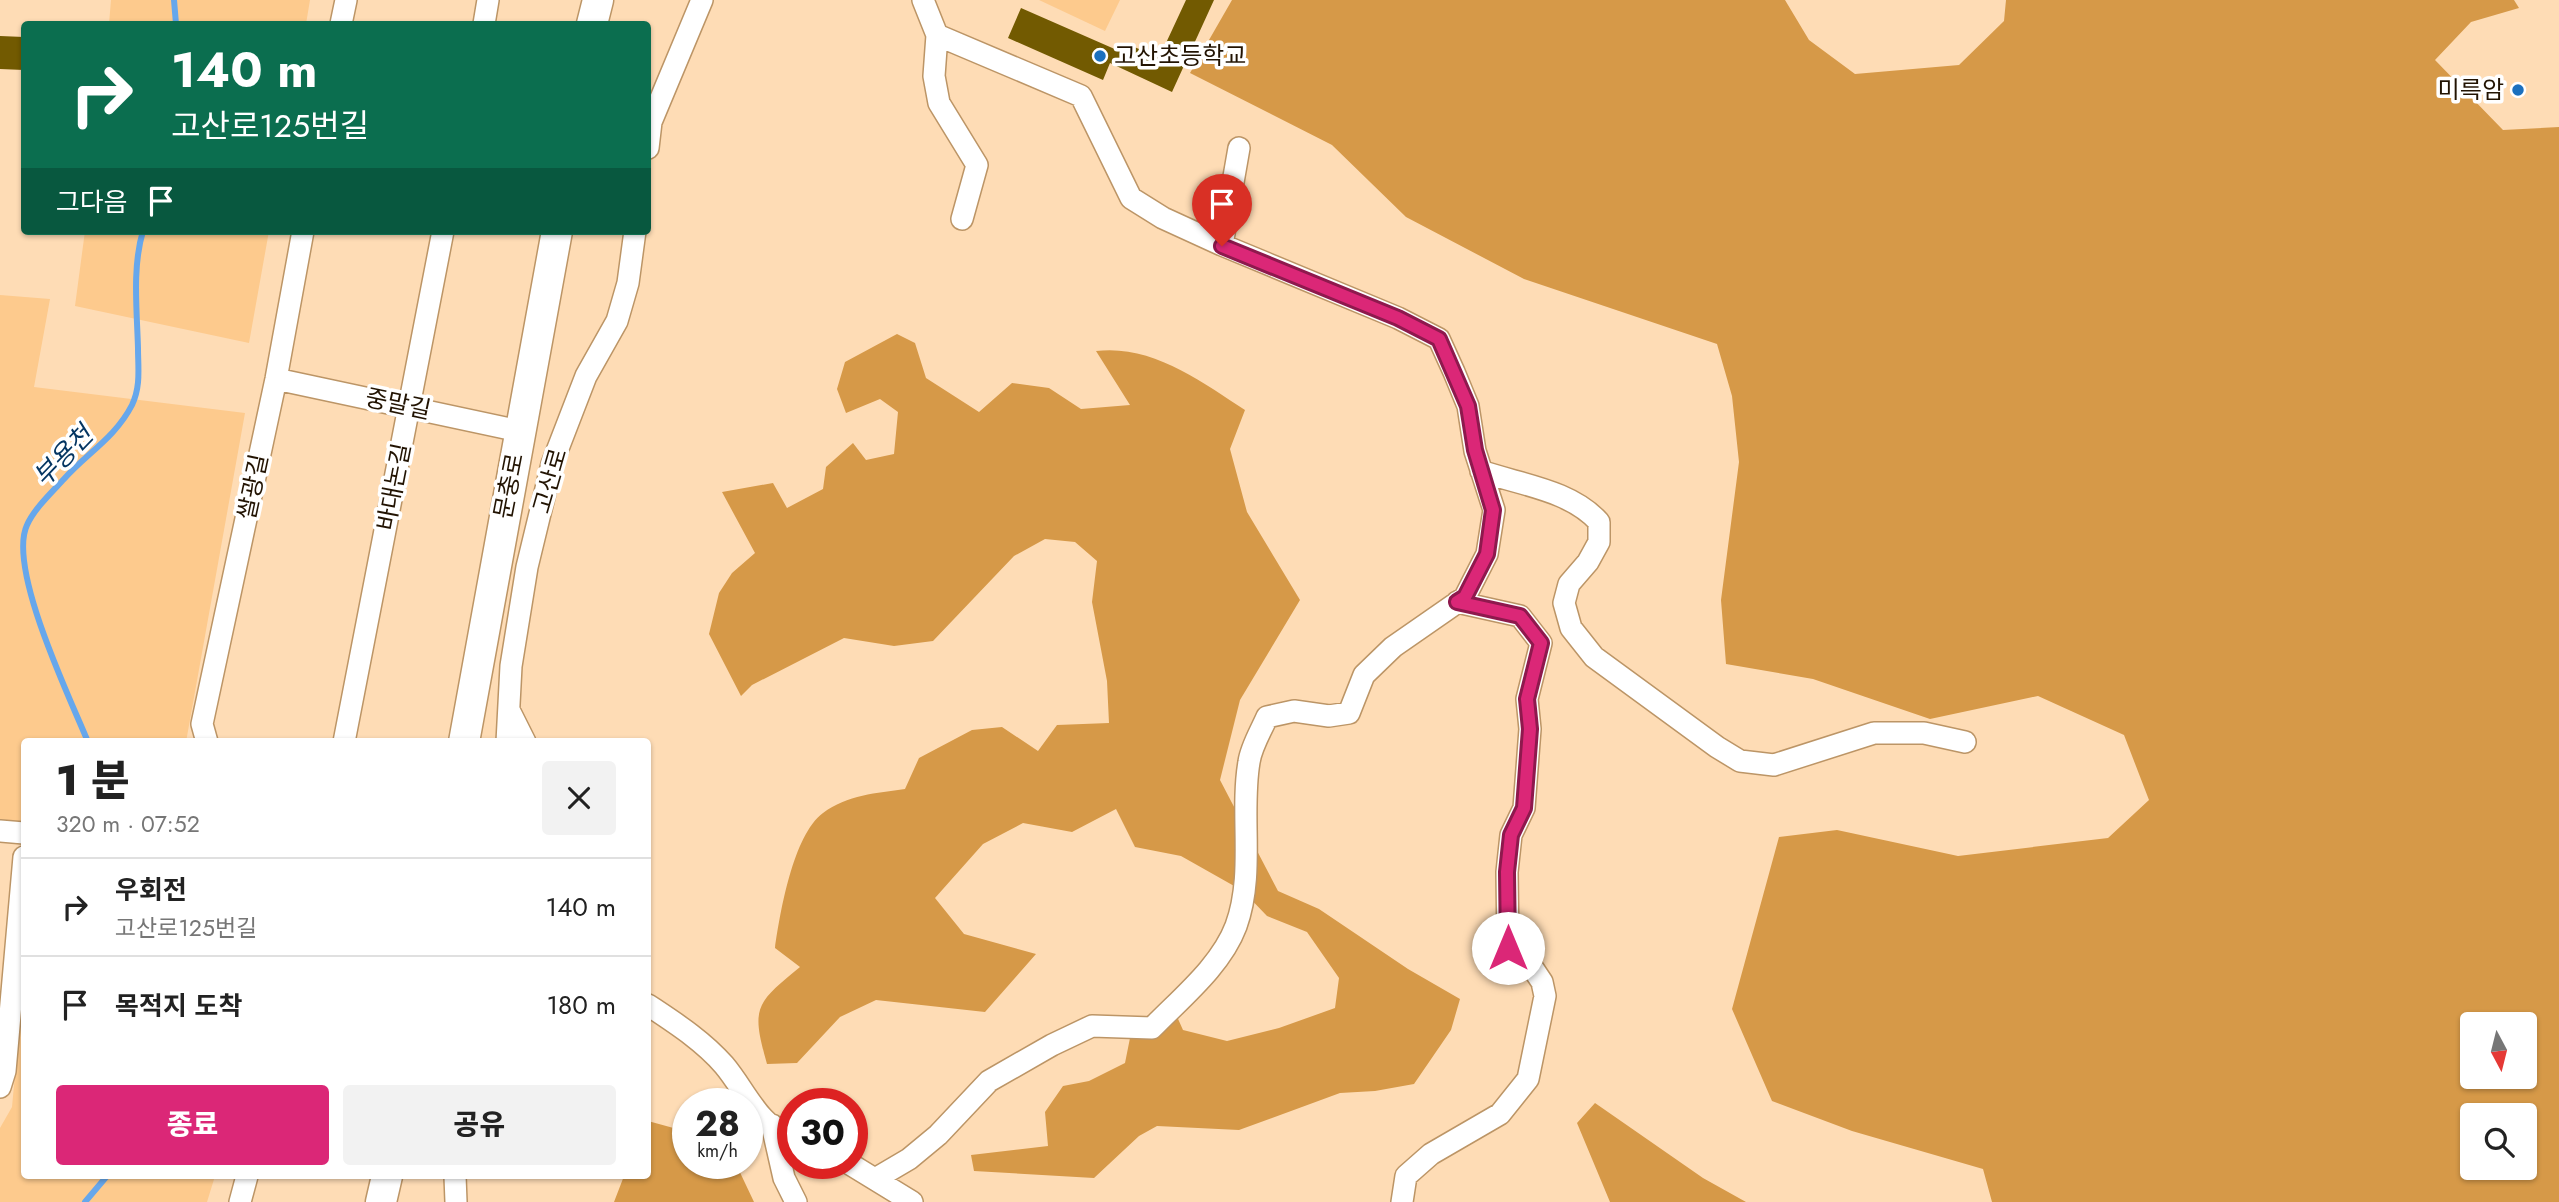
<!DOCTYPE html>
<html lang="ko">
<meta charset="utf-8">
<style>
body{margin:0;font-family:Jost,"Noto Sans KR",sans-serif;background:#f2f2f2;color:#222;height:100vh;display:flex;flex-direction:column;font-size:26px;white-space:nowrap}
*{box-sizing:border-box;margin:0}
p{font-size:23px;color:#767676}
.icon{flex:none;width:38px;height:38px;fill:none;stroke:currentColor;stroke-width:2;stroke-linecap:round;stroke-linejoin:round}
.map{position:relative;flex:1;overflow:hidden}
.drawer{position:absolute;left:21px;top:738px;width:630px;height:441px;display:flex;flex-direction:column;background:#fff;border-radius:7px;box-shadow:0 2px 5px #0004}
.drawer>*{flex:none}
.banner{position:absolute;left:21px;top:21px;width:630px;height:214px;border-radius:7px;box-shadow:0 2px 5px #0004;background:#0b6e4f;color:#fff;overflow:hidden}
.needle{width:46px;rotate:173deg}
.buttons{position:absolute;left:2460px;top:1012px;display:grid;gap:14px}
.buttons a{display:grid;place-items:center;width:77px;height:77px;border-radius:7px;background:#fff;box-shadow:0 2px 5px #0004;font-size:35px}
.speed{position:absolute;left:672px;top:1088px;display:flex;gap:14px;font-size:35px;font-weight:700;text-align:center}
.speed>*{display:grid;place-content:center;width:91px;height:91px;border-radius:50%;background:#fff;box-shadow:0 2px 5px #0004;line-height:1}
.speed small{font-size:18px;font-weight:400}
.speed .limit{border:10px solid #d22;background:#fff;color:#111}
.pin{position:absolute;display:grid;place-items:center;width:60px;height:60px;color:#fff;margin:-72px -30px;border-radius:50% 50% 50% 0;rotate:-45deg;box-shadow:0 0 7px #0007}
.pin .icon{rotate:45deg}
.me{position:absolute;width:77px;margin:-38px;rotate:0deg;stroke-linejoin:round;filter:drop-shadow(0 0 5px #0008)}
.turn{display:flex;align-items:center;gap:24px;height:147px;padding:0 35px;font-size:32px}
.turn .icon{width:91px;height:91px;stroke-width:2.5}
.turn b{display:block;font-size:49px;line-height:60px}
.then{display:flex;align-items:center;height:66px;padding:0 35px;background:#0003;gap:14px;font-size:26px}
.round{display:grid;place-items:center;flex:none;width:74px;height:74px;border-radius:7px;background:#f2f2f2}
.overview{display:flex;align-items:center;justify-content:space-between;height:119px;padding:0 35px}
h1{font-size:42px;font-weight:800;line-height:52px}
.cta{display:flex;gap:14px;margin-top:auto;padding:14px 35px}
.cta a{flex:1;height:80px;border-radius:7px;background:#db2777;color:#fff;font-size:28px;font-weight:800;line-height:80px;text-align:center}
.cta a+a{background:#f2f2f2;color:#222}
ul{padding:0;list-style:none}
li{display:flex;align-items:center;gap:21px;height:98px;padding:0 35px;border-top:2px solid #e0e0e0}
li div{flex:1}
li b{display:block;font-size:26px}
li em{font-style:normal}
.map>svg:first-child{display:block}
.green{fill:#fdca8d}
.forest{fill:#d69948;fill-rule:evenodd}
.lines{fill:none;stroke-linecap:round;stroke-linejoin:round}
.stream{stroke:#66a7ec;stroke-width:6}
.building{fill:#725a01}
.street-casing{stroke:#bc9566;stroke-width:24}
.secondary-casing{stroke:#bc9566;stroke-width:33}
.street{stroke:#fff;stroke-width:21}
.secondary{stroke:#fff;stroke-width:30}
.route-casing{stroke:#8e194d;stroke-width:18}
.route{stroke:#db2777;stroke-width:12}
.poi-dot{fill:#1b70be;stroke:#fff;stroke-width:2.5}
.labels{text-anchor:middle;stroke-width:7;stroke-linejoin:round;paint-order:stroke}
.poi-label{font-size:24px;fill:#221302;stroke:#fff;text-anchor:start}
.street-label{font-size:24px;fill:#221302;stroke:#fff}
.water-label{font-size:26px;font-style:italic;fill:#043561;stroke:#fff}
</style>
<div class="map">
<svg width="2559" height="1202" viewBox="0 0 2559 1202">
<rect width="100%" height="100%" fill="#fedcb5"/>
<!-- green -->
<path class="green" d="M 111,0 L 310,0 L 306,24 L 109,24 Z
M 1039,0 L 1120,0 L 1105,31 Z
M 85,231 L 269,231 L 249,343 L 75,306 Z
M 0,295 L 50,299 L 34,387 L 245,413 L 186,742 L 24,742 L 24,827 L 0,823 Z
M 24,978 L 24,1176 L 215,1176 L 207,1202 L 0,1202 L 0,1128 L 12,1107 Z"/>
<!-- forest -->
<path class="forest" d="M 1232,0 L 1785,0 L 1809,40 L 1855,74 L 1959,65 L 2004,21 L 2006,0 L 2514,0 L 2519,8 L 2471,22 L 2435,60 L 2503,130 L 2559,127 L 2559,1202 L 1992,1202 L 1983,1169 L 1852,1131 L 1772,1101 L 1732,1009 L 1779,837 L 1837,830 L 1958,856 L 2108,838 L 2149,800 L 2124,735 L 2038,696 L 1930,719 L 1813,679 L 1726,664 L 1721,600 L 1739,462 L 1732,396 L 1717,344 L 1524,279 L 1406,217 L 1332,145 L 1190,73 ZM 2473,1024 L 2525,1024 L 2525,1076 L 2473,1076 ZM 2473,1115 L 2525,1115 L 2525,1167 L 2473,1167 Z
M 897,334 L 915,343 L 926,378 L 979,412 L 1012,383 L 1049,388 L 1081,409 L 1130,405 L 1096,351 C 1151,344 1201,381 1245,410 L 1230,449 L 1247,512 L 1300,600 L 1240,700 L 1220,780 L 1278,891 L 1319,909 L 1408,969 L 1460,999 L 1451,1030 L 1414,1084 L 1375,1091 L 1340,1093 L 1239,1130 L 1157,1126 L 1139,1136 L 1094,1178 L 974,1171 L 971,1155 L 1048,1146 L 1045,1112 L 1063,1086 L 1089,1081 L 1125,1063 L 1130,1038 L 1170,1001 L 1183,1030 L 1227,1041 L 1279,1028 L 1335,1008 L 1339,978 L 1307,932 L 1267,916 L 1243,891 L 1181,856 L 1135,847 L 1116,809 L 1072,832 L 1023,823 L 983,844 L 935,898 L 964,934 L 1036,954 L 985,1012 L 876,1000 L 840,1017 L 797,1063 L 767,1064 C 751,1007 755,1004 800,967 L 775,948 C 780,913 793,835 823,813 C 847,795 877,793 905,789 L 919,758 L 972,730 L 1002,727 L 1038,751 L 1057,725 L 1109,723 L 1107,681 L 1092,602 L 1097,561 L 1075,542 L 1045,539 L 1014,556 L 933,641 L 894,646 L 844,638 L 752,685 L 741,696 L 709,634 L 719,593 L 732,573 L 755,553 L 722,492 L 773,483 L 787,508 L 823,489 L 826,467 L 853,443 L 866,460 L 894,454 L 898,412 L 880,399 L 846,413 L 837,389 L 845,362 Z
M 1595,1103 L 1703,1178 L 1746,1202 L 1610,1202 L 1577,1123 Z
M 648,1121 L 688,1132 L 688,1164 L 736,1164 L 754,1202 L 614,1202 L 624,1176 L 648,1176 Z"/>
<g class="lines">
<!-- stream -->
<path class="stream" d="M 174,0 L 176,24
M 88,742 C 70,698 7,568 27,525 C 34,509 52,492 64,479 C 87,453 115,438 132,405 C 141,386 138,368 138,348 C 137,311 132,267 143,231
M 85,1202 L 107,1176"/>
</g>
<!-- building -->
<path class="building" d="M 1186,0 L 1214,0 L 1172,92 L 1110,63 L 1103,80 L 1008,38 L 1021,8 L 1126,54 L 1130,45 L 1159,58 Z
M 0,36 L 24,37 L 24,70 L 0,69 Z"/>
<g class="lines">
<defs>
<path id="street" d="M 341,24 L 346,0
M 484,24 L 488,0
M 937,35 L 934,76 L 939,103 L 977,165 L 962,219
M 648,148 L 651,122 L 702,0
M 1222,245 L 1239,148
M 276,379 L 519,431
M 1481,471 C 1521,485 1570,490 1599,522 L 1599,542 L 1588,562 L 1569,584 L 1564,603 L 1571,628 L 1594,657 L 1717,747 L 1740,761 L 1774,765 L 1874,733 L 1924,733 L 1965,742
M 510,712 L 525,742
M 207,742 L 202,724 L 276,379 L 303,231
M 344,742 L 443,231
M 507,742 L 511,666 L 527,567 L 552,464 L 586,376 L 617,321 L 628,283 L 635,231
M 0,831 L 24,833
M 648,1005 C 675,1023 702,1040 724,1065 C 746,1091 758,1126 793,1139
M 0,1087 L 5,1071 L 24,857
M 772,1125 L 784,1178 L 796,1202
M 850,1164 L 912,1202
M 455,1176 L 456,1202
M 875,1179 L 909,1159 L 938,1135 L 989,1081 L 1052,1045 L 1092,1026 L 1152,1028 C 1181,998 1221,966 1236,926 C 1255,874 1240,815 1249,762 C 1251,747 1261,731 1267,717 L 1294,711 L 1329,716 L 1349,713 L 1364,675 L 1393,647 L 1465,597 L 1487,554 L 1494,510 L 1475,451 L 1468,406 L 1454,372 L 1439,339 L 1398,318 L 1222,245 L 1163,218 L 1131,198 L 1081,96 L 937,35 L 923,0
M 240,1202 L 247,1176
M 1402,1202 L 1406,1176 L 1431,1154 L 1500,1114 L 1528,1079 L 1545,996 L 1542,982 L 1530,964 L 1508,948 L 1507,872 L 1511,835 L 1524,808 L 1530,729 L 1527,699 L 1541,643 L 1520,616 L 1457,602"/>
<path id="secondary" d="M 592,24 L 598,0
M 464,742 L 557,231
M 381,1202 L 387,1176"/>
</defs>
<!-- street casing -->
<use href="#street" class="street-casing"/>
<!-- secondary casing -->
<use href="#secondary" class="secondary-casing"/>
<!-- street -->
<use href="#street" class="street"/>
<!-- secondary -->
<use href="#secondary" class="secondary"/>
</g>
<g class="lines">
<defs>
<path id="route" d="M 1222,246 L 1398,318 L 1439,339 L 1468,406 L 1475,450 L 1493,510 L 1487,554 L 1465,597 L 1457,602 L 1520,616 L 1541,643 L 1527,699 L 1530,729 L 1524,808 L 1511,835 L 1507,872 L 1508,948"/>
</defs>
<!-- route casing -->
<use href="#route" class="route-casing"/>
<!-- route -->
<use href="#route" class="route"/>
</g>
<!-- markers -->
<g class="poi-dot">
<circle cx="1100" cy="56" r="7"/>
<circle cx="2518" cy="90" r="7"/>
</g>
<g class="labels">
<!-- poi labels -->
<g class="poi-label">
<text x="1114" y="64">고산초등학교</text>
<text x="2504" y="98" text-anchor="end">미륵암</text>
</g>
<!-- street labels -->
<g class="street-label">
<text transform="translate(398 404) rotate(12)" y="8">중말길</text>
<text transform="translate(550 481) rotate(-74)" y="8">고산로</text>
<text transform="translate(509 486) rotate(-79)" y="8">문충로</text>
<text transform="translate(253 487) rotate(-78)" y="8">쌀광길</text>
<text transform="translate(394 487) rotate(-79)" y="8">바대논길</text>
</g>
<!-- water labels -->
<g class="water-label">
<text transform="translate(63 456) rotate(-46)" y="9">부용천</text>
</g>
</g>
</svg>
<div class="buttons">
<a><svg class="needle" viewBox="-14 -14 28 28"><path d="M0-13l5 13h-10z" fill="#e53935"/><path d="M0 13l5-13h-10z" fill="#767676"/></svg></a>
<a><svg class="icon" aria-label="search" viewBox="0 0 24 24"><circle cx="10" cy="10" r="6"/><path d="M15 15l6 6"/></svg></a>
</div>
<div class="speed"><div>28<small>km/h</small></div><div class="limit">30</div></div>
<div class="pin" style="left:1222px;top:246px;background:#d93025"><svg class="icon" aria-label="arrive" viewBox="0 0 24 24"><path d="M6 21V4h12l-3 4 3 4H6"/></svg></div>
<svg class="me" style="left:1508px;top:948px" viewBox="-20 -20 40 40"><circle r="19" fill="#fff"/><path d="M0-13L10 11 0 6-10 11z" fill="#db2777"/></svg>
<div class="banner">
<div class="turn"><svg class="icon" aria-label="right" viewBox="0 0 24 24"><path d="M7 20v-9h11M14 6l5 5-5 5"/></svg><div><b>140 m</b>고산로125번길</div></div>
<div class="then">그다음<svg class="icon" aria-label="arrive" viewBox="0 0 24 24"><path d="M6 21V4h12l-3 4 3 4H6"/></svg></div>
</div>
<section class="drawer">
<div class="overview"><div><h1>1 분</h1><p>320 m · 07:52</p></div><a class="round"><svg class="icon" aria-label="close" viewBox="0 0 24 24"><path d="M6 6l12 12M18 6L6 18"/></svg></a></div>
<ul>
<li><svg class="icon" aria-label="right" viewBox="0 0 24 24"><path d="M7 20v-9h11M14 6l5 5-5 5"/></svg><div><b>우회전</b><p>고산로125번길</p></div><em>140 m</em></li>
<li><svg class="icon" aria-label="arrive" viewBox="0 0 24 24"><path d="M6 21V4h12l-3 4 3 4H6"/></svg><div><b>목적지 도착</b></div><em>180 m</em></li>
</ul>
<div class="cta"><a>종료</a><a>공유</a></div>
</section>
</div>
